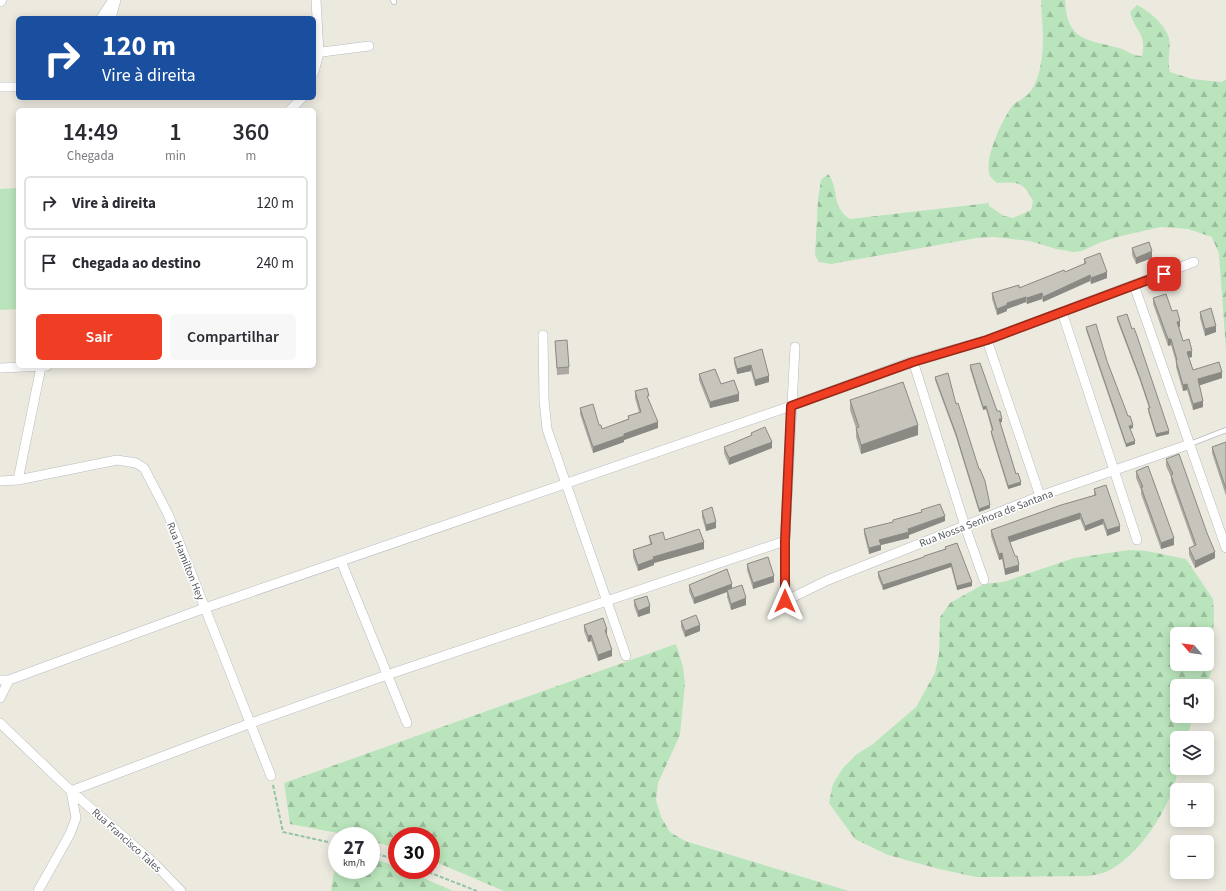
<!DOCTYPE html>
<html lang="pt">
<meta charset="utf-8">
<style>
body{margin:0;font-family:"Source Sans 3",sans-serif;background:#f7f7f7;color:#2b2b33;height:100vh;display:flex;flex-direction:column;font-size:15px;white-space:nowrap}
*{box-sizing:border-box;margin:0}
p{font-size:13px;color:#7c7c81}
.icon{flex:none;width:22px;height:22px;fill:none;stroke:currentColor;stroke-width:2;stroke-linecap:round;stroke-linejoin:round}
.map{position:relative;flex:1;overflow:hidden}
.side{position:absolute;left:16px;top:108px;width:300px;height:260px;display:flex;flex-direction:column;background:#fff;border-radius:6px;box-shadow:0 2px 10px #0003}
.side>*{flex:none}
.hud{position:absolute;left:16px;top:16px;width:300px;height:84px;border-radius:6px;box-shadow:0 2px 10px #0003;background:#1a4fa0;color:#fff;overflow:hidden}
.needle{width:26px;rotate:298deg}
.buttons{position:absolute;left:1170px;top:627px;display:grid;gap:8px}
.buttons a{display:grid;place-items:center;width:44px;height:44px;border-radius:6px;background:#fff;box-shadow:0 2px 10px #0003;font-size:20px}
.speed{position:absolute;left:328px;top:827px;display:flex;gap:8px;font-size:20px;font-weight:700;text-align:center}
.speed>*{display:grid;place-content:center;width:52px;height:52px;border-radius:50%;background:#fff;box-shadow:0 2px 10px #0003;line-height:1}
.speed small{font-size:10px;font-weight:400}
.speed .limit{border:6px solid #d22;background:#fff;color:#111}
.pin{position:absolute;display:grid;place-items:center;width:34px;height:34px;color:#fff;margin:-17px;border-radius:8px;box-shadow:0 2px 6px #0006}
.me{position:absolute;width:44px;margin:-22px;rotate:0deg;stroke-linejoin:round;filter:drop-shadow(0 0 3px #0008)}
.turn{display:flex;align-items:center;gap:14px;height:84px;padding:0 20px;font-size:18px}
.turn .icon{width:52px;height:52px;stroke-width:2.5}
.turn b{display:block;font-size:28px;line-height:34px}
.eta{display:flex;justify-content:space-evenly;align-items:center;height:68px;text-align:center}
.eta b{font-size:24px;font-weight:600;line-height:28px}
.button{display:flex;gap:8px;margin-top:auto;padding:8px 20px}
.button a{flex:1;height:46px;border-radius:6px;background:#ef3e23;color:#fff;font-size:16px;font-weight:600;line-height:46px;text-align:center}
.button a+a{background:#f7f7f7;color:#2b2b33}
ul{padding:0;list-style:none}
li{display:flex;align-items:center;gap:12px;height:54px;margin:0 8px 6px;padding:0 12px;border:2px solid #e1e1e2;border-radius:6px}
li div{flex:1}
li b{display:block;font-size:15px}
li em{font-style:normal}
.map>svg:first-child{display:block}
.forest{fill:url(#forest-firs);fill-rule:evenodd}
.pitch{fill:#bae5bc}
.lines{fill:none;stroke-linecap:round;stroke-linejoin:round}
.lane-casing{stroke:#b7babf;stroke-width:6}
.street-casing{stroke:#b7babf;stroke-width:10}
.path{stroke:#92c4a3;stroke-width:2;stroke-dasharray:4 2;stroke-linecap:butt}
.lane{stroke:#fff;stroke-width:4.5}
.street{stroke:#fff;stroke-width:9}
.wall{fill:#aba9a2}
.shaded-wall{fill:#8b8984}
.building{fill:#c7c4bc;stroke:#8b8984}
.route-casing{stroke:#9b2817;stroke-width:10}
.route{stroke:#ef3e23;stroke-width:7}
.labels{text-anchor:middle;stroke-width:3;stroke-linejoin:round;paint-order:stroke}
.street-label{font-size:11px;fill:#585c61;stroke:#fff}
</style>
<div class="map">
<svg width="1226" height="891" viewBox="0 0 1226 891">
<defs>
<pattern id="forest-firs" width="22" height="20" patternUnits="userSpaceOnUse"><rect width="22" height="20" fill="#bae5bc"/><path d="M5 1l3.5 6h-7zM16 11l3.5 6h-7z" fill="#9abd9c"/></pattern>
</defs>
<rect width="100%" height="100%" fill="#eceadf"/>
<!-- forest -->
<path class="forest" d="M 1041,0 L 1065,0 C 1067,41 1086,39 1119,48 C 1129,51 1131,56 1142,56 C 1147,33 1135,32 1130,12 L 1137,5 C 1149,11 1165,24 1169,38 C 1171,49 1167,61 1170,72 L 1192,79 L 1222,82 L 1226,79 L 1226,350 L 1219,254 L 1212,237 L 1188,229 L 1161,227 L 1117,237 L 1099,243 L 1082,251 L 1073,252 L 1056,249 L 1030,241 L 994,237 L 977,238 L 831,264 L 819,262 L 815,255 L 818,199 L 821,180 L 828,174 C 840,189 830,206 850,219 L 989,203 L 989,206 L 1004,216 L 1013,218 L 1031,210 L 1033,201 C 1024,181 1017,182 997,183 C 995,181 991,178 990,176 C 983,159 1003,118 1013,105 C 1016,102 1020,101 1023,98 C 1031,94 1035,84 1038,76 C 1046,50 1042,26 1041,0 Z
M 1129,550 L 1147,551 L 1186,559 L 1213,599 L 1214,615 L 1212,669 L 1207,685 L 1177,686 L 1177,716 L 1193,716 L 1187,738 L 1177,738 C 1177,748 1179,763 1178,770 C 1172,806 1139,857 1106,872 C 1100,874 1094,875 1088,876 L 976,877 L 939,869 L 888,855 L 855,839 L 829,803 L 833,784 L 843,768 L 857,754 L 873,744 L 916,707 L 935,673 L 939,654 L 940,617 L 950,603 L 984,584 L 1003,582 L 1074,558 ZM 1177,634 L 1207,634 L 1207,664 L 1177,664 Z
M 676,644 L 683,667 L 685,684 L 680,735 L 658,783 L 656,800 L 661,817 L 670,832 L 685,841 L 849,891 L 504,891 L 431,860 L 431,836 L 397,836 L 397,848 L 371,841 L 371,836 L 353,836 L 290,824 L 284,783 Z
M 371,857 L 397,867 L 397,870 L 405,870 L 453,891 L 331,891 L 333,877 L 337,863 L 337,870 L 371,870 Z"/>
<!-- pitch -->
<path class="pitch" d="M 18,188 L 18,309 L 0,310 L 0,189 Z"/>
<g class="lines">
<defs>
<path id="lane" d="M 393,0 L 394,2
M 1190,444 L 1226,430"/>
<path id="street" d="M 0,2 L 2,0
M 101,18 L 113,0
M 111,18 L 116,0
M 314,53 L 369,46
M 314,72 L 319,53 L 316,0
M 0,87 L 18,87
M 290,110 L 302,98
M 1134,285 L 1226,548
M 1062,312 L 1137,540
M 543,335 L 544,400 L 547,429 L 626,656
M 987,340 L 1040,496
M 795,347 L 785,541 L 785,601 L 828,580 L 1040,496 L 1190,444
M 913,361 L 965,526 L 984,580
M 0,368 L 47,366
M 18,480 L 41,367
M 0,481 L 18,480 L 117,460 L 136,463 L 144,468 L 168,514 L 271,776
M 341,561 L 407,723
M 0,680 L 9,680 L 205,608 L 791,406 L 913,361 L 987,340 L 1194,262
M 0,698 L 9,680
M 0,723 L 71,791 L 156,865 L 181,891
M 71,791 L 251,723 L 387,675 L 785,541
M 38,891 L 70,834 L 76,818 L 71,791"/>
</defs>
<!-- lane casing -->
<use href="#lane" class="lane-casing"/>
<!-- street casing -->
<use href="#street" class="street-casing"/>
<!-- path -->
<path class="path" d="M 273,785 L 283,832 L 337,844
M 371,852 L 397,860
M 423,870 L 477,891"/>
<!-- lane -->
<use href="#lane" class="lane"/>
<!-- street -->
<use href="#street" class="street"/>
</g>
<!-- wall -->
<path class="wall" d="M 1132,248 L 1152,258 L 1136,264 L 1132,255 Z
M 1084,259 L 1107,278 L 1091,284 L 1090,281 L 1043,302 L 1042,299 L 1027,304 L 1026,302 L 1007,309 L 1007,311 L 997,315 L 992,299 L 992,293 L 1019,288 L 1065,272 L 1084,264 Z
M 1153,298 L 1172,311 L 1180,327 L 1179,327 L 1183,341 L 1192,357 L 1189,358 L 1193,370 L 1222,378 L 1199,385 L 1203,407 L 1193,410 L 1187,390 L 1183,391 L 1176,367 L 1176,362 L 1171,345 L 1168,346 L 1153,304 Z
M 1200,312 L 1216,332 L 1205,336 L 1200,318 Z
M 1117,317 L 1132,329 L 1169,434 L 1156,437 L 1148,411 L 1148,408 L 1149,408 L 1140,381 L 1117,320 Z
M 1086,327 L 1133,428 L 1130,429 L 1135,444 L 1126,447 L 1086,330 Z
M 555,341 L 569,367 L 569,374 L 557,375 Z
M 762,349 L 769,382 L 755,386 L 751,371 L 737,374 L 734,363 L 734,358 Z
M 970,365 L 997,411 L 1002,422 L 1000,422 L 1016,474 L 1021,485 L 1008,489 L 991,434 L 991,431 L 992,431 L 986,409 L 983,410 L 970,369 Z
M 699,374 L 721,384 L 739,401 L 710,408 L 699,380 Z
M 935,377 L 956,404 L 990,508 L 979,512 L 956,437 L 935,380 Z
M 635,391 L 649,400 L 658,428 L 624,440 L 624,442 L 593,453 L 580,414 L 580,408 L 602,429 L 628,419 L 628,416 L 639,412 L 635,398 Z
M 850,400 L 918,435 L 861,454 L 856,437 L 856,428 L 850,410 Z
M 751,433 L 772,448 L 729,465 L 724,453 L 724,447 L 751,436 Z
M 1226,442 L 1226,496 L 1212,453 L 1212,447 Z
M 1166,459 L 1215,558 L 1195,568 L 1189,555 L 1189,548 L 1194,546 L 1171,481 L 1171,477 L 1166,466 Z
M 1136,471 L 1174,545 L 1161,549 L 1141,494 L 1141,490 L 1136,478 Z
M 1094,489 L 1120,531 L 1107,536 L 1103,524 L 1085,531 L 1080,519 L 1010,542 L 1019,571 L 1005,575 L 1002,559 L 999,560 L 991,536 L 991,530 L 1094,495 Z
M 921,510 L 945,521 L 909,535 L 909,538 L 881,545 L 881,550 L 869,554 L 864,534 L 864,529 L 893,522 L 893,520 L 921,512 Z
M 702,511 L 716,528 L 706,531 L 702,517 Z
M 649,536 L 665,540 L 704,549 L 654,563 L 654,565 L 638,571 L 633,557 L 633,550 L 650,544 Z
M 945,547 L 972,586 L 957,590 L 951,567 L 883,590 L 878,577 L 878,572 L 924,557 L 924,556 L 945,549 Z
M 747,564 L 774,582 L 753,589 L 747,570 Z
M 689,585 L 732,588 L 746,605 L 731,610 L 727,597 L 727,592 L 694,604 L 689,591 Z
M 634,600 L 650,613 L 638,617 L 634,606 Z
M 681,621 L 700,631 L 685,637 L 681,627 Z
M 584,625 L 607,636 L 612,656 L 598,661 L 591,641 L 588,642 L 584,631 Z"/>
<!-- shaded-wall -->
<path class="shaded-wall" d="M 1152,251 L 1152,258 L 1136,264 L 1136,258 Z
M 1107,272 L 1107,278 L 1091,284 L 1091,278 Z
M 1090,275 L 1090,281 L 1043,302 L 1043,297 Z
M 1042,293 L 1042,299 L 1027,304 L 1027,298 Z
M 1026,297 L 1026,302 L 1007,309 L 1007,311 L 997,315 L 997,309 L 1007,303 Z
M 1180,321 L 1180,327 L 1177,328 L 1177,322 Z
M 1216,326 L 1216,332 L 1205,336 L 1205,329 Z
M 1168,339 L 1171,339 L 1171,345 L 1168,346 Z
M 1192,351 L 1192,357 L 1187,358 L 1187,352 Z
M 751,365 L 751,371 L 737,374 L 737,369 Z
M 1222,372 L 1222,378 L 1198,386 L 1198,379 Z
M 769,376 L 769,382 L 755,386 L 755,380 Z
M 1187,384 L 1187,390 L 1183,391 L 1183,385 Z
M 739,394 L 739,401 L 710,408 L 710,402 Z
M 1203,401 L 1203,407 L 1193,410 L 1193,404 Z
M 986,406 L 986,409 L 983,410 L 983,407 Z
M 999,419 L 1002,419 L 1002,422 L 999,423 Z
M 658,422 L 658,428 L 624,440 L 624,442 L 593,453 L 593,447 L 624,434 Z
M 918,425 L 918,435 L 861,454 L 861,445 Z
M 1133,425 L 1133,428 L 1129,429 L 1129,426 Z
M 1169,431 L 1169,434 L 1156,437 L 1156,434 Z
M 1135,441 L 1135,444 L 1126,447 L 1126,444 Z
M 772,442 L 772,448 L 729,465 L 729,458 Z
M 1021,482 L 1021,485 L 1008,489 L 1008,486 Z
M 990,505 L 990,508 L 979,512 L 979,509 Z
M 1080,513 L 1080,519 L 1008,543 L 1008,537 Z
M 945,516 L 945,521 L 909,535 L 909,538 L 881,545 L 881,550 L 869,554 L 869,548 L 879,540 Z
M 1103,519 L 1103,524 L 1085,531 L 1085,526 Z
M 716,522 L 716,528 L 706,531 L 706,525 Z
M 1120,526 L 1120,531 L 1107,536 L 1107,530 Z
M 1174,538 L 1174,545 L 1161,549 L 1161,543 Z
M 704,542 L 704,549 L 654,563 L 654,565 L 638,571 L 638,565 L 653,557 Z
M 1215,552 L 1215,558 L 1195,568 L 1195,561 Z
M 1002,553 L 1002,559 L 999,560 L 999,554 Z
M 951,563 L 951,567 L 883,590 L 883,585 Z
M 1019,565 L 1019,571 L 1005,575 L 1005,569 Z
M 774,576 L 774,582 L 753,589 L 753,583 Z
M 972,582 L 972,586 L 957,590 L 957,586 Z
M 732,584 L 732,590 L 727,590 L 727,592 L 694,604 L 694,598 Z
M 746,598 L 746,605 L 731,610 L 731,604 Z
M 650,606 L 650,613 L 638,617 L 638,611 Z
M 700,625 L 700,631 L 685,637 L 685,631 Z
M 607,629 L 607,636 L 605,630 Z
M 591,635 L 591,641 L 588,642 L 588,636 Z
M 612,650 L 612,656 L 598,661 L 598,655 Z"/>
<!-- building -->
<path class="building" d="M 1149,242 L 1152,251 L 1136,258 L 1132,248 Z
M 1100,253 L 1107,272 L 1091,278 L 1090,275 L 1043,297 L 1042,293 L 1027,298 L 1026,297 L 1007,303 L 1007,305 L 997,309 L 992,293 L 1019,285 L 1019,288 L 1064,270 L 1065,272 L 1086,263 L 1084,259 Z
M 1166,294 L 1172,311 L 1177,310 L 1180,321 L 1177,322 L 1183,341 L 1189,339 L 1192,351 L 1187,352 L 1193,370 L 1219,362 L 1222,372 L 1198,379 L 1203,401 L 1193,404 L 1187,384 L 1183,385 L 1176,361 L 1177,360 L 1171,339 L 1168,339 L 1153,298 Z
M 1211,308 L 1216,326 L 1205,329 L 1200,312 Z
M 1127,314 L 1132,329 L 1134,328 L 1137,336 L 1169,431 L 1156,434 L 1148,408 L 1150,408 L 1140,378 L 1117,317 Z
M 1096,324 L 1107,361 L 1128,416 L 1130,416 L 1133,425 L 1129,426 L 1135,441 L 1126,444 L 1086,327 Z
M 567,340 L 569,367 L 557,368 L 555,341 Z
M 762,349 L 769,376 L 755,380 L 751,365 L 737,369 L 734,358 Z
M 980,363 L 997,411 L 1000,411 L 1002,419 L 999,419 L 1016,474 L 1018,473 L 1021,482 L 1008,486 L 991,431 L 993,430 L 986,406 L 983,407 L 970,365 Z
M 715,369 L 721,384 L 734,380 L 739,394 L 710,402 L 699,374 Z
M 948,373 L 956,404 L 958,403 L 979,469 L 980,469 L 985,481 L 990,505 L 979,509 L 956,434 L 935,377 Z
M 903,382 L 918,425 L 861,445 L 856,428 L 859,427 L 850,400 Z
M 647,388 L 649,396 L 647,396 L 658,422 L 624,434 L 624,436 L 593,447 L 580,408 L 593,404 L 599,425 L 601,425 L 602,429 L 629,419 L 628,416 L 641,412 L 635,391 Z
M 765,427 L 772,442 L 729,458 L 724,447 L 752,435 L 751,433 Z
M 1226,442 L 1226,489 L 1212,447 Z
M 1179,454 L 1207,533 L 1215,552 L 1195,561 L 1189,548 L 1196,545 L 1171,475 L 1173,474 L 1166,459 Z
M 1148,466 L 1174,538 L 1161,543 L 1141,487 L 1143,487 L 1136,471 Z
M 1106,485 L 1120,526 L 1107,530 L 1103,519 L 1085,526 L 1080,513 L 1008,537 L 1015,556 L 1017,556 L 1019,565 L 1005,569 L 1002,553 L 999,554 L 991,530 L 1061,505 L 1096,495 L 1094,489 Z
M 940,504 L 945,516 L 908,529 L 909,532 L 879,540 L 881,545 L 869,548 L 864,529 L 893,522 L 893,520 L 922,512 L 921,510 Z
M 712,507 L 716,522 L 706,525 L 702,511 Z
M 699,529 L 704,542 L 653,557 L 654,559 L 638,565 L 633,550 L 652,544 L 649,536 L 663,532 L 665,540 Z
M 957,543 L 972,582 L 957,586 L 951,563 L 883,585 L 878,572 L 924,557 L 924,556 L 946,549 L 945,547 Z
M 768,557 L 774,576 L 753,583 L 747,564 Z
M 727,569 L 732,584 L 694,598 L 689,585 Z
M 742,585 L 746,598 L 731,604 L 727,590 Z
M 647,596 L 650,606 L 638,611 L 634,600 Z
M 696,615 L 700,625 L 685,631 L 681,621 Z
M 603,618 L 607,629 L 605,630 L 612,650 L 598,655 L 591,635 L 588,636 L 584,625 Z"/>
<g class="lines">
<defs>
<path id="route" d="M 785,601 L 785,541 L 791,406 L 913,362 L 987,340 L 1164,274"/>
</defs>
<!-- route casing -->
<use href="#route" class="route-casing"/>
<!-- route -->
<use href="#route" class="route"/>
</g>
<g class="labels">
<!-- street labels -->
<g class="street-label">
<text transform="translate(986 518) rotate(-21)" y="4">Rua Nossa Senhora de Santana</text>
<text transform="translate(186 561) rotate(68)" y="4">Rua Hamilton Hey</text>
<text transform="translate(127 840) rotate(42)" y="4">Rua Francisco Tales</text>
</g>
</g>
</svg>
<div class="buttons">
<a><svg class="needle" viewBox="-14 -14 28 28"><path d="M0-13l5 13h-10z" fill="#e53935"/><path d="M0 13l5-13h-10z" fill="#7c7c81"/></svg></a>
<a><svg class="icon" aria-label="sound" viewBox="0 0 24 24"><path d="M4 9h4l5-4v14l-5-4H4zM17 9q2 3 0 6"/></svg></a>
<a><svg class="icon" aria-label="layers" viewBox="0 0 24 24"><path d="M12 4l9 5-9 5-9-5zM3 14l9 5 9-5"/></svg></a>
<a>+</a>
<a>−</a>
</div>
<div class="speed"><div>27<small>km/h</small></div><div class="limit">30</div></div>
<div class="pin" style="left:1164px;top:274px;background:#d93025"><svg class="icon" aria-label="arrive" viewBox="0 0 24 24"><path d="M6 21V4h12l-3 4 3 4H6"/></svg></div>
<svg class="me" style="left:785px;top:601px" viewBox="-20 -20 40 40"><path d="M0-17L14 15 0 8-14 15z" fill="#ef3e23" stroke="#fff" stroke-width="4"/></svg>
<div class="hud">
<div class="turn"><svg class="icon" aria-label="right" viewBox="0 0 24 24"><path d="M7 20v-9h11M14 6l5 5-5 5"/></svg><div><b>120 m</b>Vire à direita</div></div>
</div>
<section class="side">
<div class="eta">
<div><b>14:49</b><p>Chegada</p></div>
<div><b>1</b><p>min</p></div>
<div><b>360</b><p>m</p></div>
</div>
<ul>
<li><svg class="icon" aria-label="right" viewBox="0 0 24 24"><path d="M7 20v-9h11M14 6l5 5-5 5"/></svg><div><b>Vire à direita</b></div><em>120 m</em></li>
<li><svg class="icon" aria-label="arrive" viewBox="0 0 24 24"><path d="M6 21V4h12l-3 4 3 4H6"/></svg><div><b>Chegada ao destino</b></div><em>240 m</em></li>
</ul>
<div class="button"><a>Sair</a><a>Compartilhar</a></div>
</section>
</div>
